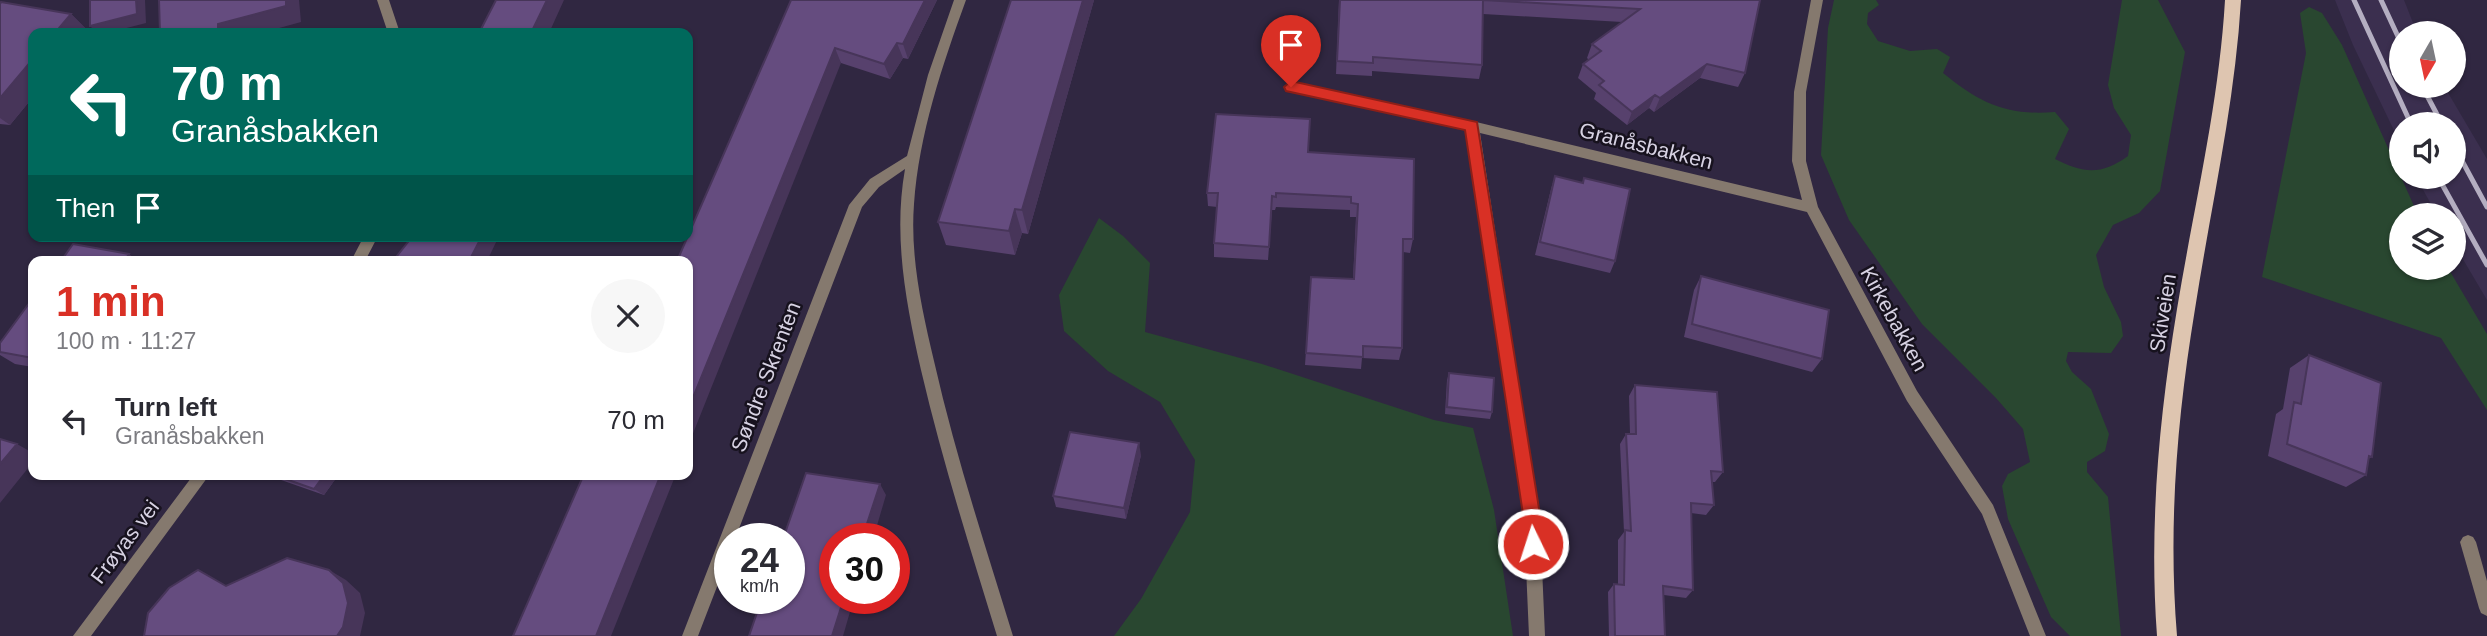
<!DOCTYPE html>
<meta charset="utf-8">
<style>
body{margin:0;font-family:Helvetica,sans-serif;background:#f7f7f7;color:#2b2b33;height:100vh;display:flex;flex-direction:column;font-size:26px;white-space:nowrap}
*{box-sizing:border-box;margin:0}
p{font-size:23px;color:#7c7c81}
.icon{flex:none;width:38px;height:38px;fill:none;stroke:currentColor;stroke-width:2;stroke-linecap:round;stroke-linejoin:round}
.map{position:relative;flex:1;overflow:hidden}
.side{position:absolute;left:28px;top:256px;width:665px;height:224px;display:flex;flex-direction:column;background:#fff;border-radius:14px;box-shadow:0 2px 5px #0004}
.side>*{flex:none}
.banner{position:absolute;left:28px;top:28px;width:665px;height:214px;border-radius:14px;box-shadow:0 2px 5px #0004;background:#00695c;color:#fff;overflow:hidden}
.needle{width:46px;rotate:189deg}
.controls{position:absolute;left:2389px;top:21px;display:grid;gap:14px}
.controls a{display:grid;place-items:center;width:77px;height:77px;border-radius:50%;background:#fff;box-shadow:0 2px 5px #0004;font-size:35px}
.speed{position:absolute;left:714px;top:523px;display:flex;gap:14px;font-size:35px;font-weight:700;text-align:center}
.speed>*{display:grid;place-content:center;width:91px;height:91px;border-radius:50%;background:#fff;box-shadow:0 2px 5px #0004;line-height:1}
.speed small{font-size:18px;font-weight:400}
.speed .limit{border:10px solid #d22;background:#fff;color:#111}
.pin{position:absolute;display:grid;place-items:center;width:60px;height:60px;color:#fff;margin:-72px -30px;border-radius:50% 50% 50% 0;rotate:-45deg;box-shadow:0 0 7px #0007}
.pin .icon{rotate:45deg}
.me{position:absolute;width:77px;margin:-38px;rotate:356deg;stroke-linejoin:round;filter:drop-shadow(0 0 5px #0008)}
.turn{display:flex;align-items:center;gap:24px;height:147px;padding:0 28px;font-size:32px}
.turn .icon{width:91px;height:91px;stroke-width:2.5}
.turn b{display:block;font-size:49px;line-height:60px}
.then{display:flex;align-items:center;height:66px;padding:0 28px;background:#0003;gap:14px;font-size:26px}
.round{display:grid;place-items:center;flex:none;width:74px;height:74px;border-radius:37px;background:#f7f7f7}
.overview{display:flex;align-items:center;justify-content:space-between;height:119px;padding:0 28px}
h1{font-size:42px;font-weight:800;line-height:52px;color:#d93025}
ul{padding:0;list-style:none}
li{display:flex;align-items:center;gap:21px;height:91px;padding:0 28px}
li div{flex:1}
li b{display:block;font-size:26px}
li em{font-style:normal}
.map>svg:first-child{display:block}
.built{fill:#3b2f4f}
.green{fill:#294730}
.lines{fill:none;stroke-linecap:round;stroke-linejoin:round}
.lane{fill:#85796e;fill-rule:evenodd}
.street{fill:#85796e;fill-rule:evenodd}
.primary{fill:#dec5b0;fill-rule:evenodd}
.rail{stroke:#b4aec1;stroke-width:5}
.wall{fill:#57416d}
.shaded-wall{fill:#473559}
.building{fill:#654c7f;stroke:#473559;stroke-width:2}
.route{fill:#d93025;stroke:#8d1f18;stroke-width:2}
.labels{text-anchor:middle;stroke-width:5;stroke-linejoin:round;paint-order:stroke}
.street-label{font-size:21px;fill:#d7d2e3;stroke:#17121e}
</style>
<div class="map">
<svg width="2487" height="636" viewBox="0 0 2487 636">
<rect width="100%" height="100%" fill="#302741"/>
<!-- built -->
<path class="built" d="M 2335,0 L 2404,0 L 2417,33 L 2401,33 L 2401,86 L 2444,86 L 2487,159 L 2487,300 L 2454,244 L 2454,215 L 2437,215 L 2416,177 L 2454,177 L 2454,124 L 2401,124 L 2401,145 L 2353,45 Z"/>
<!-- green -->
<path class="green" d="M 1834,0 L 1876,0 L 1879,5 L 1868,13 L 1867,24 L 1878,41 L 1910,51 L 1937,49 L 1950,57 L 1943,73 C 1980,103 2006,116 2055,112 L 2069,129 L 2055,159 C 2084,174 2102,175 2128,156 L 2131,135 L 2114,108 L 2108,85 L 2122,0 L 2158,0 L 2185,52 L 2160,191 L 2139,213 L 2113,225 L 2096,255 L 2104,287 L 2121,322 L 2123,336 L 2111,353 L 2068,352 L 2066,361 L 2072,372 L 2091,389 L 2109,434 L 2105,451 L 2087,462 L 2087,472 L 2108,497 L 2121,636 L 2070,636 L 2051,617 L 2008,519 L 2002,486 L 2008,474 L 2030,462 L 2023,429 L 1996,398 L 1922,324 L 1849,220 L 1821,155 L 1828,28 Z
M 2309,7 L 2322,13 L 2342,45 L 2418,215 L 2401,215 L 2401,268 L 2448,268 L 2487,334 L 2487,410 L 2441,338 L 2262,277 L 2306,53 L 2300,13 Z
M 1099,218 L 1123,236 L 1150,263 L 1145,332 L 1262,364 L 1434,420 L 1473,428 L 1494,510 L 1513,636 L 1114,636 L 1141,599 L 1190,512 L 1195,460 L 1160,402 L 1108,371 L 1064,331 L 1059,295 Z"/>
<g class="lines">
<!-- lane -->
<path class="lane" d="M 2468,535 L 2473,537 L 2476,542 L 2487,581 L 2487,616 L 2481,613 L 2479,608 L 2460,542 L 2463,537 Z"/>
<!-- street -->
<path class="street" d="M 377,0 L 389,0 L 400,33 L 388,33 Z
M 954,0 L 966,0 C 942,66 919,134 914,204 C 910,257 922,310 934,361 C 955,454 985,545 1013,636 L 997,636 C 970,548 942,460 921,370 C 906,303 893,237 905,169 L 879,187 L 862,207 L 735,539 L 730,539 L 730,553 L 698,636 L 682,636 L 849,205 L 870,179 L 907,156 L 928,75 Z
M 1811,0 L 1823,0 L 1806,92 L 1806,161 L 1818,207 L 1917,391 L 1993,505 L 2046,636 L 2030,636 L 1982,514 L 1907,401 L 1807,212 L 1480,133 L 1540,521 L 1545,636 L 1529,636 L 1524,521 L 1466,130 L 1291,92 L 1285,87 L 1291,82 L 1472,121 L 1802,200 L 1792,161 L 1794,92 Z
M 364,236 L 378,236 L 365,261 L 351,261 Z
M 194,474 L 210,474 L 91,636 L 73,636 Z"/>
<!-- primary -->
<path class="primary" d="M 2225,0 L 2241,0 C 2235,104 2211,206 2195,309 C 2177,418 2168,526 2177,636 L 2157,636 C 2149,526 2159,418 2177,309 C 2194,206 2219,104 2225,0 Z"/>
<!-- rail -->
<path class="rail" d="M 2354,0 L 2411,124
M 2381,0 L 2401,43
M 2422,86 L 2442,124
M 2454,146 L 2487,207
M 2438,177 L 2487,265"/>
</g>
<!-- wall -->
<path class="wall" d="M 791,0 L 937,0 L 908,59 L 903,58 L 890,79 L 841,63 Z
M 1011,0 L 1094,0 L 1028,234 L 1022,233 L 1015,255 L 946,245 L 938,222 Z
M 1339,0 L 1760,0 L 1745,73 L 1738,87 L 1700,78 L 1654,112 L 1649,108 L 1627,125 L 1594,99 L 1596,93 L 1578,78 L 1583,64 L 1589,60 L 1587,58 L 1592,44 L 1622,22 L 1483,14 L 1482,65 L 1479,79 L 1372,71 L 1372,76 L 1336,74 Z
M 0,4 L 71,14 L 88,31 L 86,33 L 33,33 L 33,97 L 10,125 L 0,124 Z
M 1308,152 L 1413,239 L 1410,253 L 1403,252 L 1402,348 L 1399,360 L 1362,358 L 1361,369 L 1305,365 L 1311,277 L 1353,279 L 1356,217 L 1350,217 L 1350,210 L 1276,207 L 1275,210 L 1272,210 L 1268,260 L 1214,257 L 1214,243 L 1217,207 L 1208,206 L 1207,193 Z
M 1555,176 L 1615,261 L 1610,273 L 1535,255 L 1551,189 Z
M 1701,276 L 1822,359 L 1812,372 L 1684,337 L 1694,290 Z
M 33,298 L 33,367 L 15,364 L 0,355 L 0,343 Z
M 2309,355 L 2372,457 L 2368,459 L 2366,475 L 2346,487 L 2268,456 L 2276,414 L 2283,409 L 2290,368 Z
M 1449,373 L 1492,412 L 1490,419 L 1445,414 L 1447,380 Z
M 1635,385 L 1723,472 L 1715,482 L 1712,482 L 1714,505 L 1706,515 L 1691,513 L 1693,590 L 1686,598 L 1664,595 L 1665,636 L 1609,636 L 1608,592 L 1614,584 L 1618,584 L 1618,540 L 1624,532 L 1620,444 L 1626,434 L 1630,434 L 1629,396 Z
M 1141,455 L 1126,519 L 1056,507 L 1053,496 Z
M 264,474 L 339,474 L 324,495 Z"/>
<!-- shaded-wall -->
<path class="shaded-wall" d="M 136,0 L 145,0 L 146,23 L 107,33 L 97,33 L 90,26 Z
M 286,0 L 299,0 L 301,22 L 261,33 L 218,33 L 218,24 Z
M 547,0 L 564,0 L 549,33 L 531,33 Z
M 925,0 L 937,0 L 908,59 L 903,44 Z
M 1083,0 L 1094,0 L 1028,234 L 1022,210 Z
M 71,14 L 88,31 L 86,33 L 55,33 Z
M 897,43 L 903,58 L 890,79 L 884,64 Z
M 835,48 L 841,63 L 688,446 L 688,410 Z
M 33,59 L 33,97 L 10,125 L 0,118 L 0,98 Z
M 1707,64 L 1700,78 L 1654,112 L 1660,98 Z
M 1655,95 L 1649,108 L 1627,125 L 1632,112 Z
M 1015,209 L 1022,233 L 1015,255 L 1009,231 Z
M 482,236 L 499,236 L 487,261 L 469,261 Z
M 129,254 L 138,261 L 124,261 Z
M 1139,443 L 1141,455 L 1126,519 L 1124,508 Z
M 17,444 L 33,453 L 33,462 L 0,503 L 0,464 Z
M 325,474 L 339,474 L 324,495 L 314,489 Z
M 661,474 L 676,474 L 611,636 L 596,636 Z
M 880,484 L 886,495 L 873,539 L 862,539 Z
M 329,570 L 346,580 L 360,593 L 365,613 L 360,636 L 337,636 Z
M 844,598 L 854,598 L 843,636 L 832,636 Z"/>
<!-- building -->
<path class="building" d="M 90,0 L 136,0 L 137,14 L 90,26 Z
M 159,0 L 286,0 L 286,6 L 218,24 L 218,33 L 160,33 Z
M 496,0 L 547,0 L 531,33 L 479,33 Z
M 791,0 L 925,0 L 903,44 L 897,43 L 884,64 L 835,48 L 688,410 L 688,261 L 677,261 Z
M 1011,0 L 1083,0 L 1022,210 L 1015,209 L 1009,231 L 938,222 Z
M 1340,0 L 1760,0 L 1745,73 L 1707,64 L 1660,98 L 1655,95 L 1632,112 L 1599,85 L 1604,81 L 1583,64 L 1601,51 L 1592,44 L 1640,9 L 1483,0 L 1482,65 L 1373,57 L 1373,63 L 1337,61 Z
M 1,2 L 71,14 L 55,33 L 33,33 L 33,59 L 0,98 L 0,4 Z
M 1216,114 L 1310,119 L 1308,152 L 1414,159 L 1413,239 L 1403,239 L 1402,348 L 1363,346 L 1363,357 L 1306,353 L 1311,277 L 1354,279 L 1358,204 L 1351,203 L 1351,197 L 1276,193 L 1276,197 L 1272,196 L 1269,247 L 1214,243 L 1218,193 L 1207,193 Z
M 1555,176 L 1583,183 L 1584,178 L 1630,189 L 1615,261 L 1540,242 Z
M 433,236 L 482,236 L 469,261 L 393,261 L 412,237 L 431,240 Z
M 73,244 L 129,254 L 124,261 L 61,261 Z
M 1701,276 L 1829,310 L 1822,359 L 1692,324 Z
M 33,298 L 33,358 L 0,352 L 0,343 Z
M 2309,355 L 2381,383 L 2372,457 L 2369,456 L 2366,475 L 2287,444 L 2294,402 L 2301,404 Z
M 1449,373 L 1494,378 L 1492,412 L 1447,407 Z
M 1635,385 L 1717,392 L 1723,472 L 1711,471 L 1714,505 L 1691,503 L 1693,590 L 1663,586 L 1665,636 L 1615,636 L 1614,584 L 1624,585 L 1625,530 L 1631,531 L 1626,434 L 1636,434 Z
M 1070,432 L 1139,443 L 1124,508 L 1053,496 Z
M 0,439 L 17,444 L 0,464 Z
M 806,473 L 880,484 L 862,539 L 835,539 L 835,598 L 844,598 L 832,636 L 749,636 L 762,598 L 789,598 L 789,539 L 783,539 Z
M 271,474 L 325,474 L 314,489 Z
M 584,474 L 661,474 L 596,636 L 513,636 Z
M 287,558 L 329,570 L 343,583 L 348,603 L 343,627 L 337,636 L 144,636 L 148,613 L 169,588 L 198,570 L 226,586 Z"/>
<!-- route -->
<path class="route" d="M 1291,81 L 1477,122 L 1541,521 L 1542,544 L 1539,550 L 1533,552 L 1527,550 L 1524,521 L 1465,130 L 1286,91 L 1284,87 Z"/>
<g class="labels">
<!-- street labels -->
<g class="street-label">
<text transform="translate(1646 146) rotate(14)" y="7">Granåsbakken</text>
<text transform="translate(2163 313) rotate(-81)" y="7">Skiveien</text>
<text transform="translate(1894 319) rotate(61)" y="7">Kirkebakken</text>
<text transform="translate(766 377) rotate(-69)" y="7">Søndre Skrenten</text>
<text transform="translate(125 542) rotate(-53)" y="7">Frøyas vei</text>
</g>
</g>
</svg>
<div class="controls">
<a><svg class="needle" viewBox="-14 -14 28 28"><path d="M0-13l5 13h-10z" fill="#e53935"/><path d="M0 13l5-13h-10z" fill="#7c7c81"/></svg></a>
<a><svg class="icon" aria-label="sound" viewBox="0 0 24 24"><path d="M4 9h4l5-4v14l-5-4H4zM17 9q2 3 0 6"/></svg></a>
<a><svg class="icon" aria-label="layers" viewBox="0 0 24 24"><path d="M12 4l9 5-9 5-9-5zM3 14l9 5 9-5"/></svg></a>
</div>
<div class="speed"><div>24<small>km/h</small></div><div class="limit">30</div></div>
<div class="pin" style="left:1291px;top:87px;background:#d93025"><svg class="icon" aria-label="arrive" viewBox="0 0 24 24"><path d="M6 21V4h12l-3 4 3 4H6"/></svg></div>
<svg class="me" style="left:1533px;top:544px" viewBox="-20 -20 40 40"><circle r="17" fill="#d93025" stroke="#fff" stroke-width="3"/><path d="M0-11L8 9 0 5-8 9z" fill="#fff"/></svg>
<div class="banner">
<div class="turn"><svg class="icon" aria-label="left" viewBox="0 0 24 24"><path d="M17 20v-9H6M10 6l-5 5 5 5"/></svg><div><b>70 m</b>Granåsbakken</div></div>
<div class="then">Then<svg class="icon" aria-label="arrive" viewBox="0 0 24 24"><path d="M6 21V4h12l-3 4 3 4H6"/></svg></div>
</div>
<section class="side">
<div class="overview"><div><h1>1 min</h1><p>100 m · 11:27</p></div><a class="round"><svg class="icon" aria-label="close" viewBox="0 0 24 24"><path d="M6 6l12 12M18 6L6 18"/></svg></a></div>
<ul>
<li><svg class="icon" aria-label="left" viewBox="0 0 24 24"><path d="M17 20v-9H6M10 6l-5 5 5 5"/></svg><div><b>Turn left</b><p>Granåsbakken</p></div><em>70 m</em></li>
</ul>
</section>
</div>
